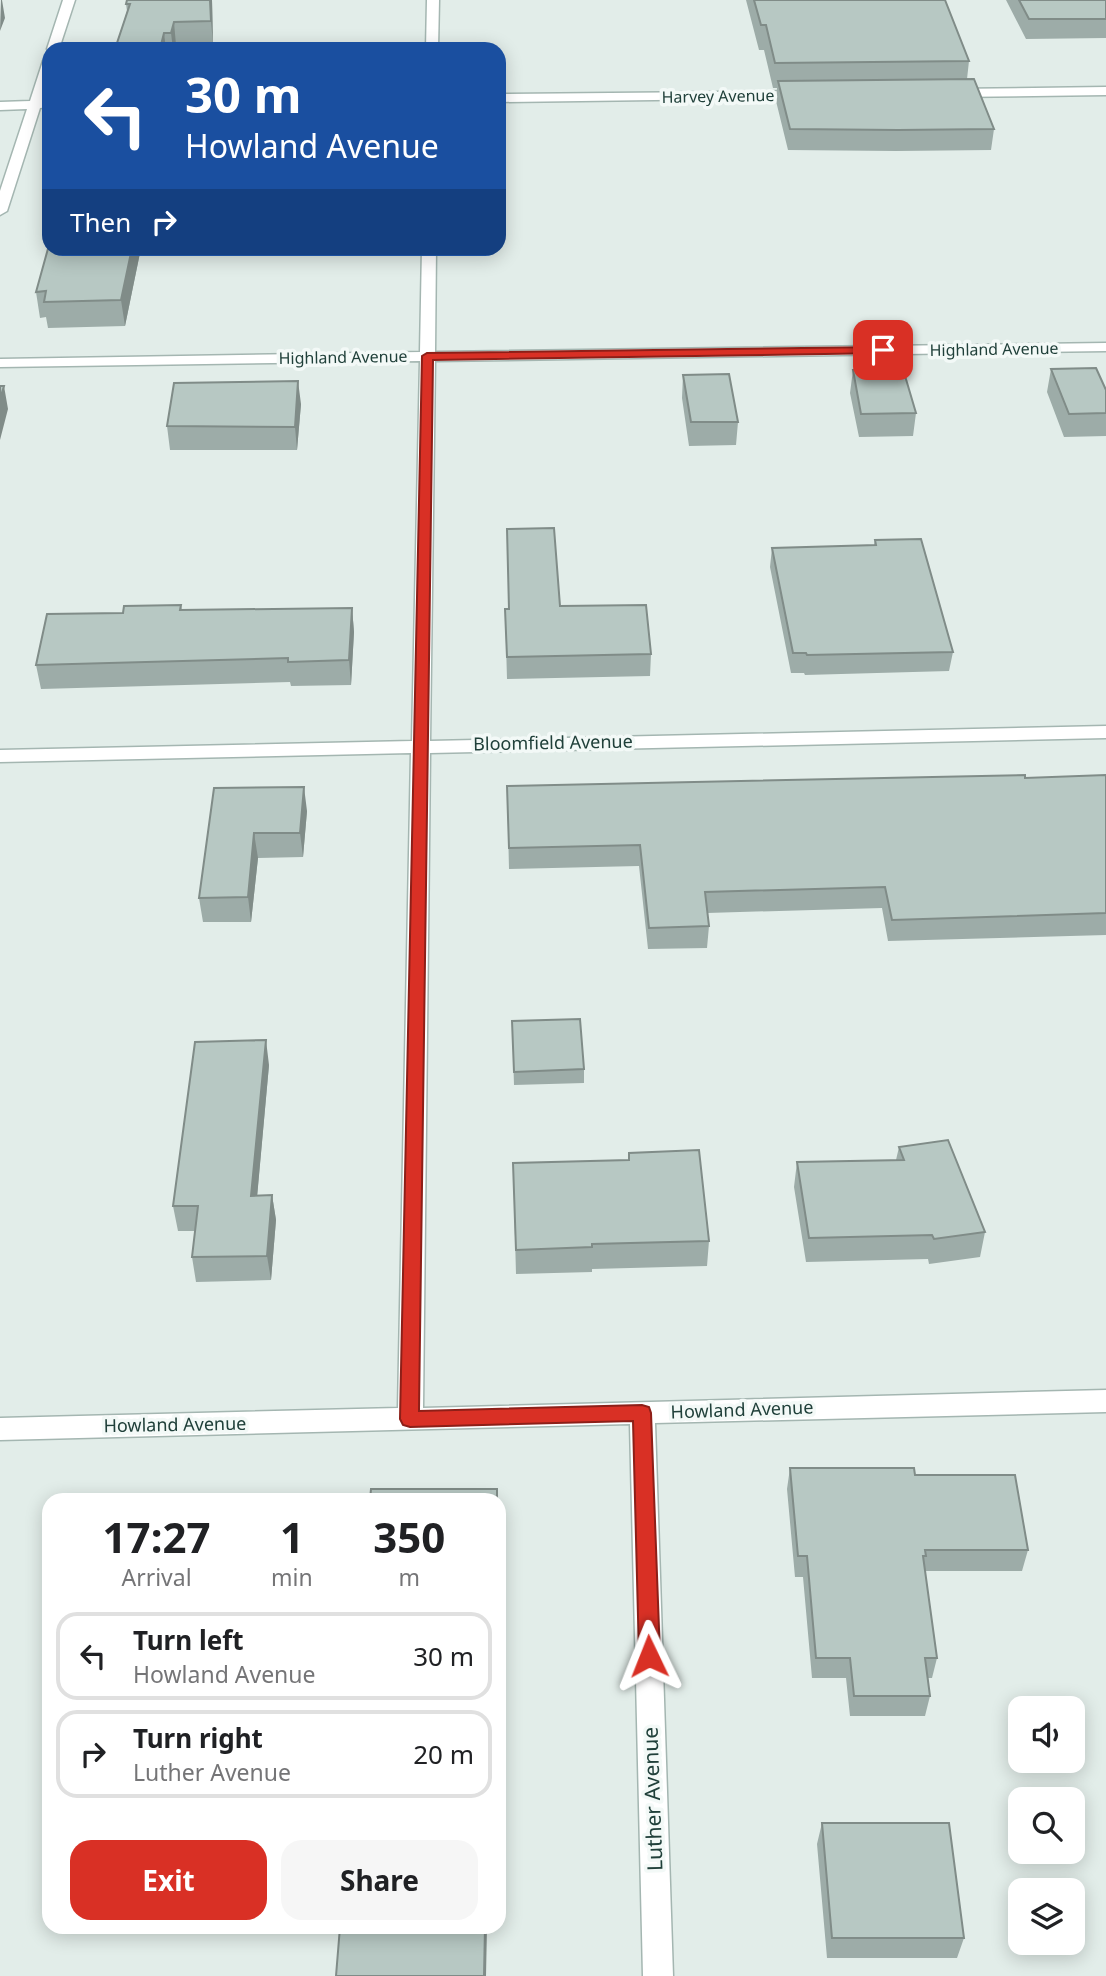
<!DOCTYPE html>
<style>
body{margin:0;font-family:"Noto Sans",sans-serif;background:#f6f6f6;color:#202124;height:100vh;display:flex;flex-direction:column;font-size:26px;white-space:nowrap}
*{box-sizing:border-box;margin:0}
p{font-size:23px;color:#757577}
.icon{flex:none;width:38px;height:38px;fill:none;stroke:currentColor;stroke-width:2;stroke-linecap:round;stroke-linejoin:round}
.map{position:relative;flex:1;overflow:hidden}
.drawer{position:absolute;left:42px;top:1493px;width:464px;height:441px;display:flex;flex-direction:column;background:#fff;border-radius:21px;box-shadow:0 4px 18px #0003}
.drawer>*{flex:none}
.top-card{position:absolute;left:42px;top:42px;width:464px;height:214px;border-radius:21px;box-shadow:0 4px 18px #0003;background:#1a4fa0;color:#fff;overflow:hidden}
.tools{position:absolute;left:1008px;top:1696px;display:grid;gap:14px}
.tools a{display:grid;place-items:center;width:77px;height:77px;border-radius:14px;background:#fff;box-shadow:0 4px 18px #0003;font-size:35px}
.pin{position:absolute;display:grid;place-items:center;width:60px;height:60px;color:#fff;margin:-30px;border-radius:14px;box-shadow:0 4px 10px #0006}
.me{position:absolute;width:77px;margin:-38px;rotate:358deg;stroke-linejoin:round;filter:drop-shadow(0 0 5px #0008)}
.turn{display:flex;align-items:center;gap:24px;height:147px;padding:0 28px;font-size:32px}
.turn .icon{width:91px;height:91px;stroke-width:2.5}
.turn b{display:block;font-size:49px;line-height:60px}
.then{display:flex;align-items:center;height:66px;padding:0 28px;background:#0003;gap:14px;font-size:26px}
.eta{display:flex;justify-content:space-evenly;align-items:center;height:119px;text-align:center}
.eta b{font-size:42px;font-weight:700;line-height:49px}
.action{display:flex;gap:14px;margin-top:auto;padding:14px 28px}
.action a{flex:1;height:80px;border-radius:21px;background:#d93025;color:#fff;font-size:28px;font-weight:700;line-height:80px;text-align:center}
.action a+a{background:#f6f6f6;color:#202124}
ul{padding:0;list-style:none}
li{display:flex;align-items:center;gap:21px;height:88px;margin:0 14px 10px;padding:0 14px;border:4px solid #e0e0e0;border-radius:21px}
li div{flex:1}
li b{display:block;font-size:26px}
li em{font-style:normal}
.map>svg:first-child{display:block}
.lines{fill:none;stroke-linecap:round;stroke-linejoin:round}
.minor-casing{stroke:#a4b6b1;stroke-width:3}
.minor{fill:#fff;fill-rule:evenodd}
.wall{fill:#9daca8}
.shaded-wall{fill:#808c88}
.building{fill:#b7c8c3;stroke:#808c88;stroke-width:2}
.route{fill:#d93025;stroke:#8d1f18;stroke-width:2}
.labels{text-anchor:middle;stroke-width:7;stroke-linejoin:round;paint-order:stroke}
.far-street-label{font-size:16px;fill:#20403a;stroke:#f3f9f7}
.street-label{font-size:18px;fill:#20403a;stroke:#f3f9f7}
.near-street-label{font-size:21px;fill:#20403a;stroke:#f3f9f7}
</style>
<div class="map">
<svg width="1106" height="1976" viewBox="0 0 1106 1976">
<rect width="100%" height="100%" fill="#e2ede9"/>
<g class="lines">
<defs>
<path id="minor" d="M 63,0 L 75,0 L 59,49 L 49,49 L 49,52 L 47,49 Z
M 427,0 L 439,0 L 438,49 L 426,49 Z
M 49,57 L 49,80 L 42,100 L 49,101 L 49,107 L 40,108 L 7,211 L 0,215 L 0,191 L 27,109 L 0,110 L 0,102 L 30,101 L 43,61 Z
M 1106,87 L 1106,95 L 951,97 L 945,93 L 951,89 Z
M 803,91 L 809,95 L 807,98 L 499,102 L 499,94 Z
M 422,248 L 436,248 L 435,352 L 1106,343 L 1106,351 L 435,361 L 430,741 L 1106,726 L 1106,738 L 430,753 L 423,1408 L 1106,1390 L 1106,1412 L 655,1423 L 673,1976 L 643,1976 L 630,1424 L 0,1440 L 0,1418 L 398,1408 L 411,753 L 0,762 L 0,750 L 412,741 L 420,361 L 0,367 L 0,359 L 420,352 Z"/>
</defs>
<!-- minor casing -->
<use href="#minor" class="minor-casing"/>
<!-- minor -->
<use href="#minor" class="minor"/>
</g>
<!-- wall -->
<path class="wall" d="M 127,0 L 212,0 L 213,44 L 176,45 L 176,49 L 115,49 L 127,11 L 126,4 Z
M 746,0 L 945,0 L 969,61 L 967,79 L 994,129 L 991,150 L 896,151 L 788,150 L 776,101 L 777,88 L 773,88 L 764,50 L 759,50 Z
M 1006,0 L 1106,0 L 1106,38 L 1026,39 Z
M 49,248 L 141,248 L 125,326 L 48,328 L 46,317 L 40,318 L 36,292 Z
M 1051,369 L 1106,390 L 1106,436 L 1064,437 L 1047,392 Z
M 853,370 L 916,413 L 913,436 L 859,437 L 850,393 Z
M 683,375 L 738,422 L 736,445 L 689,446 L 682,398 Z
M 301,404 L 297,450 L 170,450 L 167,426 Z
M 875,540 L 953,652 L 949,671 L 805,675 L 804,673 L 791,673 L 770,567 L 772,548 L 874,545 Z
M 181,605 L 182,610 L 352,608 L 354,632 L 351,685 L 291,686 L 290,682 L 41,689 L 36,665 L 123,613 Z
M 560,606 L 651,654 L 650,676 L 507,679 L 505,609 Z
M 1106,775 L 1106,935 L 888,941 L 882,908 L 707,913 L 709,926 L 707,948 L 648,949 L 639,866 L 509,869 L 507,786 L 1025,778 Z
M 214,788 L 307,811 L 303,857 L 258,858 L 251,922 L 203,922 L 199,898 Z
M 512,1021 L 584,1069 L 584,1083 L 514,1085 Z
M 269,1065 L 257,1196 L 272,1195 L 276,1220 L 271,1280 L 196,1282 L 192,1257 L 195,1231 L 178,1231 L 173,1206 Z
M 899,1147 L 985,1232 L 980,1257 L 929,1264 L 928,1259 L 806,1262 L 794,1187 L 797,1162 L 896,1160 Z
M 629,1153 L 709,1241 L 707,1266 L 592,1269 L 592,1272 L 516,1274 L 513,1163 L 628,1160 Z
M 790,1468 L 915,1475 L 1028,1550 L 1022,1571 L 925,1571 L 937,1658 L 932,1678 L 928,1678 L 930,1696 L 925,1716 L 850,1716 L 846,1678 L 812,1678 L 803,1577 L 795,1577 L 787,1489 Z
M 822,1823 L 964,1938 L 957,1958 L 827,1958 L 817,1844 Z"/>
<!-- shaded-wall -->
<path class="shaded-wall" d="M 1,0 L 2,0 L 5,18 L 0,31 Z
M 210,0 L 212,0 L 213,44 L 211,21 Z
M 174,22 L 176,45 L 176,49 L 173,49 L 171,33 Z
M 164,33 L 166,49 L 160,49 Z
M 132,248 L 141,248 L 125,326 L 121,300 Z
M 298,381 L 301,404 L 297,450 L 295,427 Z
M 4,386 L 8,409 L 0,440 L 0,399 Z
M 352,608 L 354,632 L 351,685 L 349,660 Z
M 304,787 L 307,811 L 303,857 L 300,833 Z
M 254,833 L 258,858 L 251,922 L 248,897 Z
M 266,1040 L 269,1065 L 255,1220 L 251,1196 Z
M 272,1195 L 276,1220 L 271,1280 L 267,1256 Z
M 485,1927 L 487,1927 L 486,1976 L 484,1976 Z"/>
<!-- building -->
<path class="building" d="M 127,0 L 210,0 L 211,21 L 174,22 L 171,33 L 164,33 L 160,49 L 115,49 L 130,4 L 126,4 Z
M 754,0 L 945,0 L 969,61 L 775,63 L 766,25 L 761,25 Z
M 1019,0 L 1106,0 L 1106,19 L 1029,19 Z
M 974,79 L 994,129 L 898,130 L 790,129 L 778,81 Z
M 49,245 L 49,248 L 132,248 L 121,300 L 44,302 L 46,291 L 36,292 Z
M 1096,368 L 1106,390 L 1106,413 L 1069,414 L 1051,369 Z
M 903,369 L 916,413 L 861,414 L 853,370 Z
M 729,374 L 738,422 L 691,422 L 683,375 Z
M 298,381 L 295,427 L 167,426 L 174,383 Z
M 0,386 L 4,386 L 0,399 Z
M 554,528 L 560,606 L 646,605 L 651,654 L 507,657 L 505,609 L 509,609 L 507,529 Z
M 921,539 L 953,652 L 807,655 L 806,653 L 793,653 L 772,548 L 876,545 L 875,540 Z
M 181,605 L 180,610 L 352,608 L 349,660 L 288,662 L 288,658 L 36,665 L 47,614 L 123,613 L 124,606 Z
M 1025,775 L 1025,778 L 1106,775 L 1106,913 L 892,920 L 885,887 L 705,892 L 709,926 L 649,928 L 640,845 L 509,848 L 507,786 Z
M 304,787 L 300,833 L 254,833 L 248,897 L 199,898 L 214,788 Z
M 580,1019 L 584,1069 L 514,1072 L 512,1021 Z
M 266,1040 L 251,1196 L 272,1195 L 267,1256 L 192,1257 L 198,1206 L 173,1206 L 195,1042 Z
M 948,1140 L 985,1232 L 934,1239 L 932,1235 L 809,1238 L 797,1162 L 904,1160 L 899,1147 Z
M 699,1150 L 709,1241 L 592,1244 L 592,1247 L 516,1250 L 513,1163 L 629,1160 L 629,1153 Z
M 790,1468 L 914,1468 L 915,1475 L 1015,1475 L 1028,1550 L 925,1550 L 926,1556 L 923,1556 L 937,1658 L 925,1658 L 930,1696 L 854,1696 L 850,1658 L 816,1658 L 807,1556 L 798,1556 Z
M 371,1489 L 497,1489 L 497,1500 L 370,1500 Z
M 822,1823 L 949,1823 L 964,1938 L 832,1938 Z
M 340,1927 L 485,1927 L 484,1976 L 336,1976 Z"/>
<!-- route -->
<path class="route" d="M 883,347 L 888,350 L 887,353 L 433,360 L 419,1411 L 642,1405 L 649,1407 L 651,1413 L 660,1656 L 656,1663 L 649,1666 L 642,1663 L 639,1656 L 633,1421 L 410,1427 L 403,1425 L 400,1419 L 422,356 L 427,353 Z"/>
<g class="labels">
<!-- far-street labels -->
<g class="far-street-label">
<text transform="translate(718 96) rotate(-1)" y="6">Harvey Avenue</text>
<text transform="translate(994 349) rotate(-1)" y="6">Highland Avenue</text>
<text transform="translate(343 357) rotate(-1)" y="6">Highland Avenue</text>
</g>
<!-- street labels -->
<g class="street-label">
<text transform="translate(553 743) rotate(-1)" y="6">Bloomfield Avenue</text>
<text transform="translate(742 1410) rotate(-2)" y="6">Howland Avenue</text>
<text transform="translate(175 1425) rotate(-1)" y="6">Howland Avenue</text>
</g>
<!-- near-street labels -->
<g class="near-street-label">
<text transform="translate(653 1799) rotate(-92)" y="7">Luther Avenue</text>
</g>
</g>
</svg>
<div class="tools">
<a><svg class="icon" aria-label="sound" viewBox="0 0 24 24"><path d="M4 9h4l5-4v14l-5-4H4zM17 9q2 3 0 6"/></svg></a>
<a><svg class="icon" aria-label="search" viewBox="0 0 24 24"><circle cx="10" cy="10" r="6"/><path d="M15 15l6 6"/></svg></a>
<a><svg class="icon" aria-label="layers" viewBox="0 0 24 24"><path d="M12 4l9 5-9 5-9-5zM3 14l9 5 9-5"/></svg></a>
</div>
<div class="pin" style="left:883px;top:350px;background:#d93025"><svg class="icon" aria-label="arrive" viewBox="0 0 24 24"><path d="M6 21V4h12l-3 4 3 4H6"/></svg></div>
<svg class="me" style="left:649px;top:1656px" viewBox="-20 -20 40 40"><path d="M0-17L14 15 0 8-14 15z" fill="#d93025" stroke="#fff" stroke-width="4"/></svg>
<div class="top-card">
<div class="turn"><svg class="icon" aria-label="left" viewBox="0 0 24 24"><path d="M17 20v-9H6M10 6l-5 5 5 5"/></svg><div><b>30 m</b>Howland Avenue</div></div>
<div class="then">Then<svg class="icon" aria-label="right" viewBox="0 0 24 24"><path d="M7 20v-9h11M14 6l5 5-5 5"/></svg></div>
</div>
<section class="drawer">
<div class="eta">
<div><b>17:27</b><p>Arrival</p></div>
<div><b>1</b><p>min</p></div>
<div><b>350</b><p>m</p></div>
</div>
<ul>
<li><svg class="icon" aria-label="left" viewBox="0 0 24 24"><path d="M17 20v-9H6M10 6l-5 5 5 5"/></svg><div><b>Turn left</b><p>Howland Avenue</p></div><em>30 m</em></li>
<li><svg class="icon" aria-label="right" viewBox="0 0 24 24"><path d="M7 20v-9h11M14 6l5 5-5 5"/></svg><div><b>Turn right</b><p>Luther Avenue</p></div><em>20 m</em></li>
</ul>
<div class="action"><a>Exit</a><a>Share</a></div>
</section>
</div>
